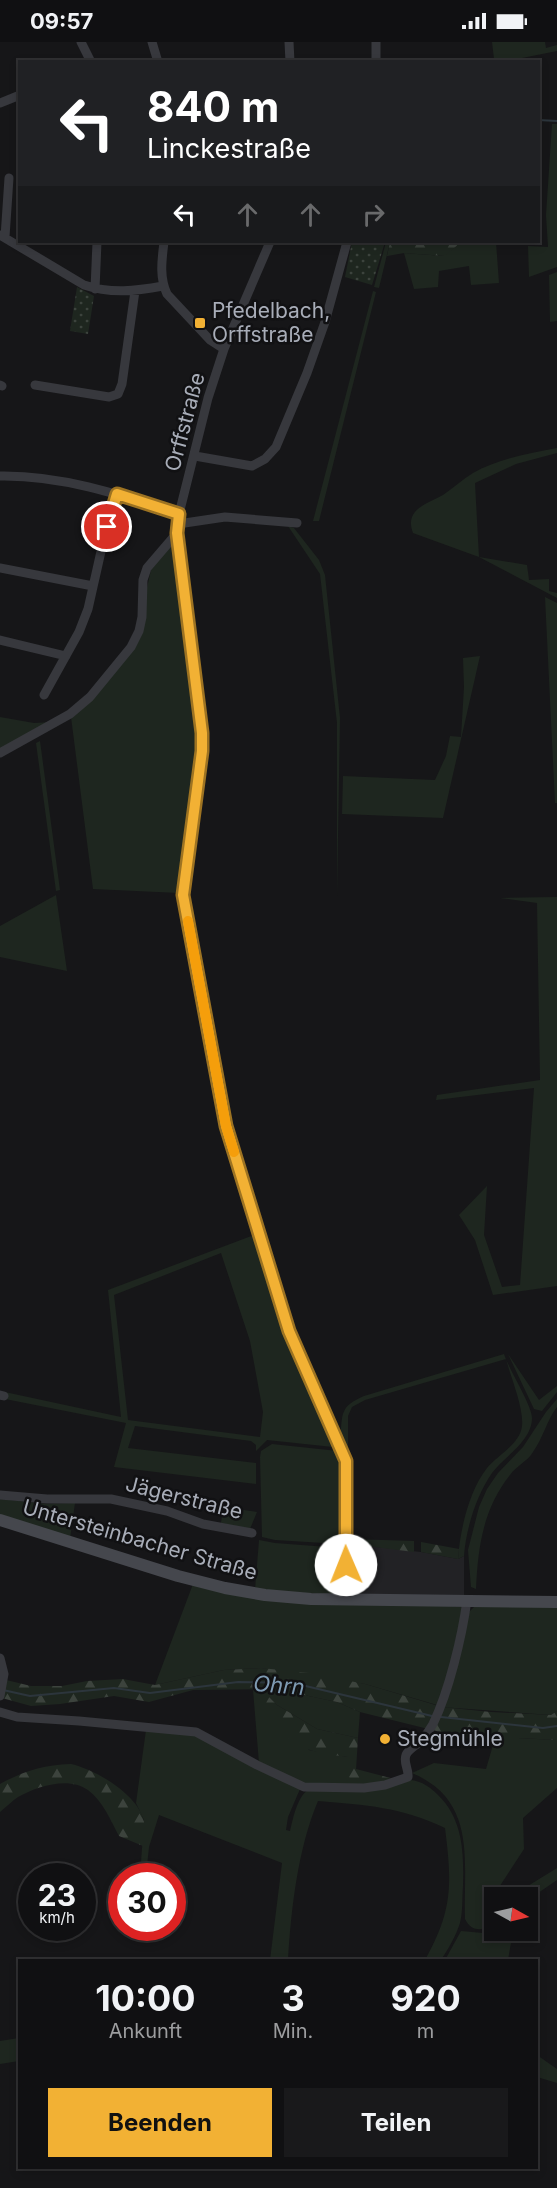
<!DOCTYPE html>
<html lang="de">
<meta charset="utf-8">
<style>
body{margin:0;font-family:Inter,sans-serif;background:#19191b;color:#f1f3f6;height:100vh;display:flex;flex-direction:column;font-size:22px;white-space:nowrap}
*{box-sizing:border-box;margin:0}
p{font-size:20px;color:#9c9d9f}
.icon{flex:none;width:33px;height:33px;fill:none;stroke:currentColor;stroke-width:2;stroke-linecap:round;stroke-linejoin:round}
.map{position:relative;flex:1;overflow:hidden}
.details{position:absolute;left:18px;top:1917px;width:520px;height:210px;display:flex;flex-direction:column;background:#101012;border-radius:0px;box-shadow:0 3px 9px #0003,0 0 0 2px #303032}
.details>*{flex:none}
.top-card{position:absolute;left:18px;top:18px;width:522px;height:183px;border-radius:0px;box-shadow:0 3px 9px #0003,0 0 0 2px #303032;background:#202124;color:#fff;overflow:hidden}
.needle{width:39px;rotate:98deg}
.tools{position:absolute;left:484px;top:1845px;display:grid;gap:12px}
.tools a{display:grid;place-items:center;width:54px;height:54px;border-radius:0px;background:#101012;box-shadow:0 3px 9px #0003,0 0 0 2px #303032;font-size:30px}
.speed{position:absolute;left:18px;top:1821px;display:flex;gap:12px;font-size:30px;font-weight:700;text-align:center}
.speed>*{display:grid;place-content:center;width:78px;height:78px;border-radius:50%;background:#101012;box-shadow:0 3px 9px #0003,0 0 0 2px #303032;line-height:1}
.speed small{font-size:15px;font-weight:400}
.speed .limit{border:9px solid #d22;background:#fff;color:#111}
.pin{position:absolute;display:grid;place-items:center;width:51px;height:51px;color:#fff;margin:-26px;border:3px solid #fff;border-radius:50%;box-shadow:0 2px 6px #0007}
.me{position:absolute;width:66px;margin:-33px;rotate:359deg;stroke-linejoin:round;filter:drop-shadow(0 0 4px #0008)}
.turn{display:flex;align-items:center;gap:21px;height:126px;padding:0 30px;font-size:27px}
.turn .icon{width:78px;height:78px;stroke-width:2.5}
.turn b{display:block;font-size:42px;line-height:51px}
.lanes{display:flex;align-items:center;height:57px;padding:0 30px;background:#0003;justify-content:center;gap:30px;direction:ltr}
.lanes .off{opacity:.35}
.eta{display:flex;justify-content:space-evenly;align-items:center;height:102px;text-align:center}
.eta b{font-size:36px;font-weight:700;line-height:42px}
.action{display:flex;gap:12px;margin-top:auto;padding:12px 30px}
.action a{flex:1;height:69px;border-radius:0px;background:#f2b134;color:#111;font-size:24px;font-weight:700;line-height:69px;text-align:center}
.action a+a{background:#19191b;color:#f1f3f6}
.status{display:flex;justify-content:space-between;align-items:center;height:42px;padding:0 30px;background:#101012;direction:ltr}
.status svg{height:16px;fill:currentColor}
.map>svg:first-child{display:block}
.built{fill:#222225}
.grass{fill:#1e261f;fill-rule:evenodd}
.forest{fill:url(#forest-firs)}
.park{fill:url(#park-dots)}
.lines{fill:none;stroke-linecap:round;stroke-linejoin:round}
.stream{stroke:#2c353c;stroke-width:2}
.minor{stroke:#37383d;stroke-width:9}
.secondary{stroke:#45474d;stroke-width:12}
.route-casing{stroke:#9d7322;stroke-width:15}
.route{stroke:#f2b134;stroke-width:10}
.slow{stroke:#f59e0b;stroke-width:10}
.poi-dot{fill:#f2b134;stroke:#111113;stroke-width:2}
.labels{text-anchor:middle;stroke-width:5;stroke-linejoin:round;paint-order:stroke}
.poi-label{font-size:21px;fill:#a8adb8;stroke:#111113;text-anchor:start}
.street-label{font-size:21px;fill:#a8adb8;stroke:#111113}
.water-label{font-size:22px;font-style:italic;fill:#7f9bb3;stroke:#111113}
</style>
<div class="status"><b>09:57</b><svg viewBox="0 0 49 12"><path d="M0 12V9h3v3zM5 12V6h3v6zM10 12V3h3v9zM15 12V0h3v12zM26 1h20v11H26zM47 4h2v5h-2z"/></svg></div>
<div class="map">
<svg width="557" height="2146" viewBox="0 0 557 2146">
<defs>
<pattern id="forest-firs" width="22" height="20" patternUnits="userSpaceOnUse" patternTransform="scale(1.5)"><rect width="22" height="20" fill="#1e261f"/><path d="M5 1l3.5 6h-7zM16 11l3.5 6h-7z" fill="#3c433d"/></pattern>
<pattern id="park-dots" width="8" height="8" patternUnits="userSpaceOnUse" patternTransform="scale(1.5)"><rect width="8" height="8" fill="#1e261f"/><path d="M2 2h.1M6 6h.1" fill="none" stroke="#3c433d" stroke-width="1.8" stroke-linecap="round"/></pattern>
</defs>
<rect width="100%" height="100%" fill="#161618"/>
<!-- built -->
<path class="built" d="M 350,1502 L 421,1510 L 458,1517 L 464,1514 L 464,1555 L 351,1554 Z"/>
<!-- grass -->
<path class="grass" d="M 492,0 L 545,0 L 546,6 L 557,3 L 557,9 L 522,16 L 521,19 L 481,19 L 494,17 Z
M 552,82 L 557,82 L 557,225 L 529,235 L 528,204 L 548,205 L 546,173 Z
M 386,200 L 390,200 L 379,246 L 374,245 Z
M 461,200 L 496,200 L 499,241 L 471,243 L 469,224 L 439,229 L 438,245 L 414,247 L 404,211 L 444,214 Z
M 557,230 L 557,279 L 550,280 L 549,233 Z
M 373,249 L 376,250 L 319,479 L 313,479 Z
M 557,406 L 557,411 L 516,422 L 475,441 L 479,515 L 527,523 L 529,538 L 549,537 L 549,549 L 557,551 L 557,556 L 479,515 L 413,491 C 404,467 427,462 443,453 C 453,446 463,437 473,431 C 497,417 530,411 557,406 Z
M 288,484 L 294,486 L 319,518 L 325,533 L 340,676 L 337,855 L 337,681 L 320,532 Z
M 173,499 L 200,708 L 179,851 L 93,847 L 71,675 L 133,606 L 151,528 Z
M 545,555 L 557,561 L 557,761 L 555,761 Z
M 480,614 L 443,776 L 342,772 L 343,734 L 435,738 L 446,714 L 450,694 L 461,695 L 464,645 L 463,616 Z
M 0,675 L 34,681 L 52,680 L 0,709 Z
M 40,699 L 60,848 L 56,849 L 36,701 Z
M 208,713 L 190,851 L 187,843 L 203,728 Z
M 56,853 L 67,929 L 0,915 L 0,884 Z
M 177,855 L 182,858 L 225,1085 L 256,1192 L 254,1193 L 258,1199 L 336,1401 L 333,1405 L 267,1398 L 256,1409 L 256,1403 L 251,1399 L 135,1384 L 128,1406 L 256,1421 L 256,1442 L 114,1425 L 126,1381 L 0,1356 L 0,1349 L 121,1375 L 108,1248 L 254,1193 L 220,1085 ZM 221,1211 L 250,1299 L 263,1370 L 260,1395 L 128,1378 L 114,1253 Z
M 557,855 L 557,1244 L 493,1253 L 475,1198 L 459,1173 L 487,1144 L 484,1193 L 502,1245 L 520,1243 L 534,1046 L 436,1058 L 437,1053 L 540,1038 L 537,861 L 500,856 Z
M 504,1312 C 509,1328 532,1363 532,1376 C 532,1399 504,1415 492,1431 C 476,1454 466,1487 464,1514 L 458,1517 C 460,1488 469,1449 487,1426 C 498,1413 520,1402 522,1384 C 524,1366 511,1336 506,1317 L 365,1358 L 352,1365 L 348,1374 L 348,1405 L 340,1397 C 343,1371 339,1365 364,1354 Z
M 508,1312 L 539,1358 L 557,1344 L 557,1350 L 542,1369 L 534,1367 Z
M 557,1357 L 557,1365 C 547,1378 543,1396 533,1410 C 528,1419 516,1424 510,1433 C 483,1467 478,1505 476,1547 L 471,1545 L 468,1508 L 479,1465 L 487,1447 L 498,1431 L 523,1405 L 546,1370 Z
M 272,1402 L 338,1409 L 341,1413 L 344,1494 L 340,1502 L 275,1498 L 262,1495 L 260,1415 L 261,1409 Z
M 0,1457 L 47,1462 L 75,1461 L 70,1497 L 0,1475 Z
M 223,1465 L 257,1470 L 250,1487 L 221,1481 Z
M 259,1498 L 275,1501 L 341,1506 L 344,1509 L 342,1551 L 339,1553 L 255,1548 Z
M 193,1542 L 461,1565 L 463,1567 L 448,1632 L 437,1663 L 365,1642 L 261,1626 L 224,1628 L 155,1643 Z
M 476,1563 L 557,1564 L 557,1669 L 551,1673 L 440,1665 L 469,1570 Z
M 276,1647 L 337,1660 L 360,1670 L 358,1696 L 317,1687 L 277,1663 L 269,1655 L 309,1708 L 348,1715 L 363,1743 L 305,1742 L 259,1721 L 253,1648 Z
M 146,1688 L 196,1692 L 300,1747 L 288,1775 L 286,1788 L 290,1789 C 293,1777 297,1755 308,1748 L 410,1738 C 422,1739 430,1745 438,1753 C 463,1777 464,1811 463,1844 C 462,1856 463,1869 460,1881 C 456,1894 448,1907 441,1918 L 425,1918 C 453,1868 452,1842 445,1786 C 401,1765 366,1763 318,1759 C 298,1806 291,1867 288,1918 L 270,1918 L 282,1821 L 159,1773 L 149,1805 L 146,1834 L 140,1834 L 144,1778 L 136,1761 Z
M 518,1696 L 557,1698 L 557,1746 L 523,1776 L 524,1807 L 490,1859 L 491,1867 L 495,1865 L 495,1881 C 484,1889 472,1891 465,1877 C 463,1820 478,1759 412,1731 L 434,1721 L 486,1727 L 493,1703 L 508,1704 Z
M 557,1826 L 557,1838 L 528,1858 L 528,1856 L 510,1855 Z
M 495,1885 L 495,1888 L 513,1889 L 508,1918 L 445,1918 L 461,1889 L 483,1891 Z
M 19,1996 L 19,2019 L 0,2022 L 0,1999 Z
M 537,2013 L 557,2027 L 557,2041 L 537,2035 Z"/>
<!-- forest -->
<path class="forest" d="M 390,200 L 461,200 L 445,214 L 404,211 L 387,214 Z
M 349,1497 L 414,1499 L 414,1510 L 350,1502 Z
M 421,1500 L 459,1507 L 458,1517 L 421,1510 Z
M 261,1626 L 309,1631 L 365,1642 L 442,1665 L 491,1670 L 551,1673 L 557,1669 L 557,1698 L 519,1696 L 508,1705 L 493,1703 L 360,1670 L 337,1660 L 276,1647 L 193,1648 L 149,1660 L 114,1654 L 60,1662 L 31,1664 L 2,1656 L 6,1638 L 31,1644 L 62,1644 L 87,1639 L 123,1637 L 155,1643 L 224,1628 Z
M 262,1655 L 269,1655 L 277,1663 L 317,1687 L 358,1696 L 356,1727 L 398,1738 L 363,1743 L 343,1732 L 348,1715 C 335,1713 321,1712 310,1708 C 286,1700 269,1681 259,1659 Z
M 71,1722 C 96,1728 135,1751 143,1776 C 146,1784 143,1796 143,1804 L 119,1794 C 111,1779 103,1759 88,1748 C 69,1734 37,1744 18,1755 C 12,1759 6,1765 0,1770 L 0,1742 C 24,1729 43,1723 71,1722 Z"/>
<!-- park -->
<path class="park" d="M 352,200 L 385,200 L 372,243 L 345,235 Z
M 77,245 L 94,254 L 88,292 L 70,289 Z"/>
<g class="lines">
<!-- stream -->
<path class="stream" d="M 538,78 L 557,79
M 3,1648 L 30,1654 L 114,1646 L 150,1651 L 238,1640 L 293,1641 L 432,1674
M 441,1675 L 543,1686 L 557,1684"/>
<!-- minor -->
<path class="minor" d="M 81,0 L 91,20
M 152,0 L 158,20
M 289,0 L 290,20
M 376,0 L 376,20
M 0,61 L 20,53
M 0,193 L 84,243 C 111,252 136,249 163,244
M 5,195 L 9,136
M 164,200 C 162,217 159,235 167,252 L 210,298 L 224,307
M 270,200 L 224,307 L 208,356 L 179,472 L 177,491 L 202,691 L 202,709 L 183,853 L 226,1084 L 289,1289 L 346,1419 L 346,1557
M 95,247 L 97,200
M 0,343 L 2,344
M 35,343 L 109,355 L 118,352 L 122,342 L 135,249
M 195,414 L 252,424 L 265,417 L 276,405 L 307,331 L 325,280 L 347,200
M 0,434 C 62,433 121,453 179,472
M 178,482 L 225,475 L 297,481
M 0,526 L 93,544
M 0,598 L 66,614
M 44,653 L 79,590 L 88,567 L 102,505 L 117,452
M 0,711 L 70,672 L 90,655 L 131,605 L 139,589 L 142,575 L 143,538 L 147,526 L 177,491
M 0,1353 L 4,1354
M 0,1453 L 47,1457 L 111,1457 L 167,1469 L 203,1482 L 252,1491
M 0,1616 L 4,1632 L 0,1654
M 0,1670 L 17,1675 L 79,1679 L 196,1690 L 257,1723 L 304,1745 L 364,1746 L 385,1743 L 408,1735 C 409,1727 403,1721 406,1713 C 409,1706 418,1703 423,1697 C 426,1693 430,1687 433,1682 C 449,1649 462,1595 467,1558"/>
<!-- secondary -->
<path class="secondary" d="M 0,1478 L 178,1534 L 225,1546 L 265,1553 L 311,1557 L 557,1560"/>
</g>
<g class="lines">
<defs>
<path id="route" d="M 107,485 L 117,452 L 179,472 L 177,491 L 202,691 L 202,709 L 183,853 L 226,1084 L 289,1289 L 346,1419 L 346,1523"/>
</defs>
<!-- route casing -->
<use href="#route" class="route-casing"/>
<!-- route -->
<use href="#route" class="route"/>
<!-- slow -->
<path class="slow" d="M 188,879 L 226,1084 L 234,1110"/>
</g>
<!-- markers -->
<g class="poi-dot">
<rect x="194" y="275" width="12" height="12" rx="3"/>
<circle cx="385" cy="1697" r="6"/>
</g>
<g class="labels">
<!-- poi labels -->
<g class="poi-label">
<text x="212" y="276">Pfedelbach,<tspan x="212" dy="24">Orffstraße</tspan></text>
<text x="397" y="1704">Stegmühle</text>
</g>
<!-- street labels -->
<g class="street-label">
<text transform="translate(185 380) rotate(-75)" y="7">Orffstraße</text>
<text transform="translate(184 1456) rotate(14)" y="7">Jägerstraße</text>
<text transform="translate(140 1498) rotate(16)" y="7">Untersteinbacher Straße</text>
</g>
<!-- water labels -->
<g class="water-label">
<text transform="translate(279 1643) rotate(5)" y="8">Ohrn</text>
</g>
</g>
</svg>
<div class="tools">
<a><svg class="needle" viewBox="-14 -14 28 28"><path d="M0-13l5 13h-10z" fill="#e53935"/><path d="M0 13l5-13h-10z" fill="#9c9d9f"/></svg></a>
</div>
<div class="speed"><div>23<small>km/h</small></div><div class="limit">30</div></div>
<div class="pin" style="left:107px;top:485px;background:#d93025"><svg class="icon" aria-label="arrive" viewBox="0 0 24 24"><path d="M6 21V4h12l-3 4 3 4H6"/></svg></div>
<svg class="me" style="left:346px;top:1523px" viewBox="-20 -20 40 40"><circle r="19" fill="#fff"/><path d="M0-13L10 11 0 6-10 11z" fill="#f2b134"/></svg>
<div class="top-card">
<div class="turn"><svg class="icon" aria-label="left" viewBox="0 0 24 24"><path d="M17 20v-9H6M10 6l-5 5 5 5"/></svg><div><b>840 m</b>Linckestraße</div></div>
<div class="lanes"><svg class="icon" aria-label="left" viewBox="0 0 24 24"><path d="M17 20v-9H6M10 6l-5 5 5 5"/></svg><svg class="icon off" aria-label="ahead" viewBox="0 0 24 24"><path d="M12 20V5M6 11l6-6 6 6"/></svg><svg class="icon off" aria-label="ahead" viewBox="0 0 24 24"><path d="M12 20V5M6 11l6-6 6 6"/></svg><svg class="icon off" aria-label="right" viewBox="0 0 24 24"><path d="M7 20v-9h11M14 6l5 5-5 5"/></svg></div>
</div>
<section class="details">
<div class="eta">
<div><b>10:00</b><p>Ankunft</p></div>
<div><b>3</b><p>Min.</p></div>
<div><b>920</b><p>m</p></div>
</div>
<div class="action"><a>Beenden</a><a>Teilen</a></div>
</section>
</div>
